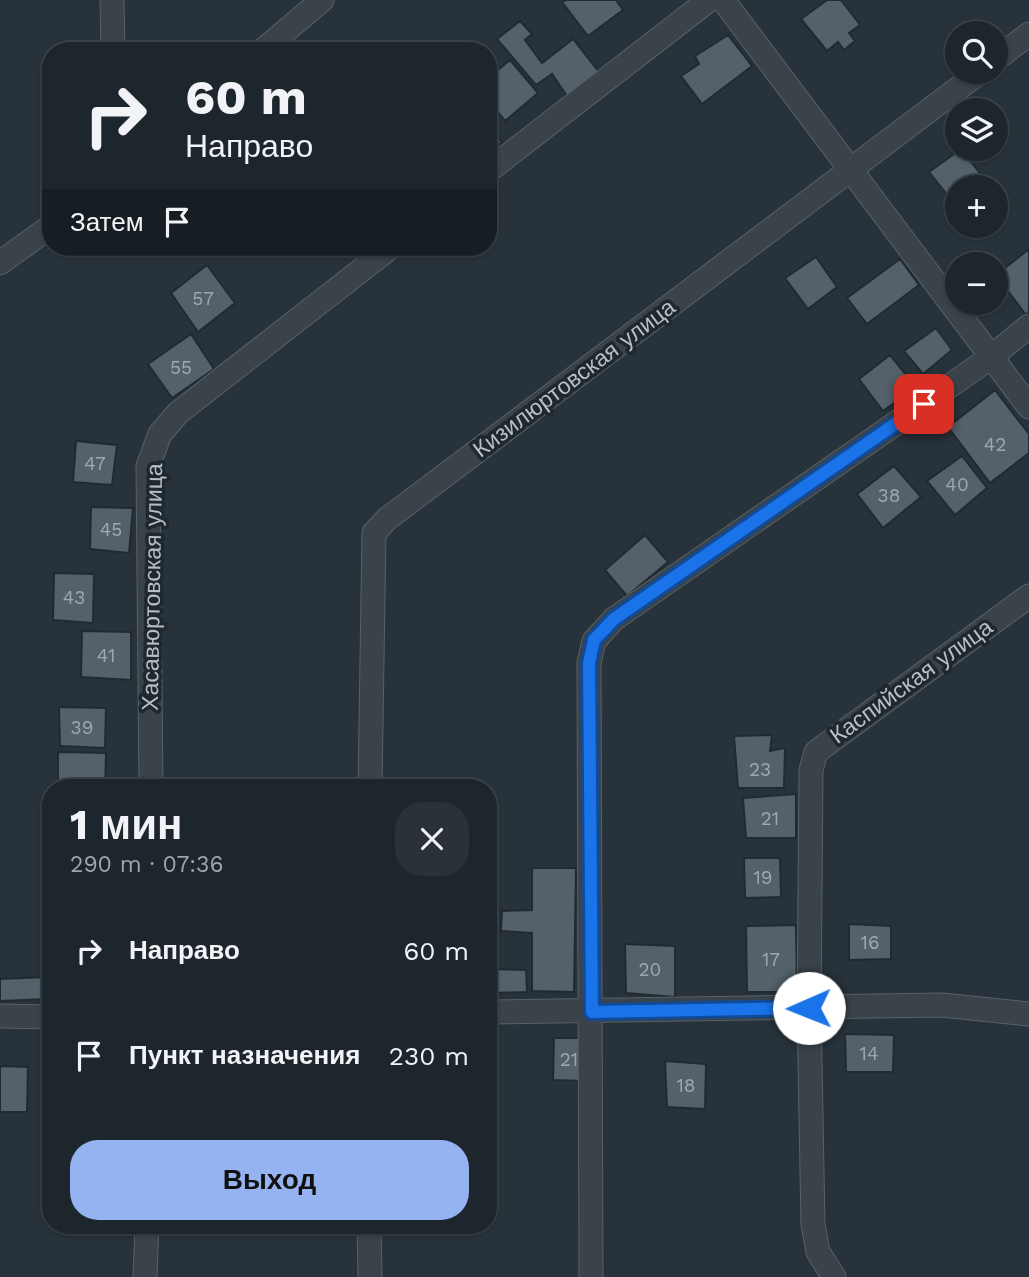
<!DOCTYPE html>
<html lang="ru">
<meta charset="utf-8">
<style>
body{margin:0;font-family:"Work Sans",sans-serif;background:#2a3238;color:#f1f3f6;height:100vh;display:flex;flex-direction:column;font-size:26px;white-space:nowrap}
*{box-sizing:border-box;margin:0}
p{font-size:23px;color:#a0a5a9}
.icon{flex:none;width:38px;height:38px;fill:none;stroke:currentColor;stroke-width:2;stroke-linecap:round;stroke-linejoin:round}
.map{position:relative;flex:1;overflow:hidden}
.drawer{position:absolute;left:42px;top:779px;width:455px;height:455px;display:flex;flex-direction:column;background:#1d262c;border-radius:28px;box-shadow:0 2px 5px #0004,0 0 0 2px #3b4348}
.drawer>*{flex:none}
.top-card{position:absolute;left:42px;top:42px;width:455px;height:214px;border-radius:28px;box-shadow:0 2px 5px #0004,0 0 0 2px #3b4348;background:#1d262c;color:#f1f3f6;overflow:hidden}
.buttons{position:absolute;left:945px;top:21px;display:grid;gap:14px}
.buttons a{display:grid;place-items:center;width:63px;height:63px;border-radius:50%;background:#1d262c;box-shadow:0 2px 5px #0004,0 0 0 2px #3b4348;font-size:35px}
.pin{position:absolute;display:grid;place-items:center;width:60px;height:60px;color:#fff;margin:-30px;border-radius:14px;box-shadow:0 4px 10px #0006}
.me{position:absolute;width:77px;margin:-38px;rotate:269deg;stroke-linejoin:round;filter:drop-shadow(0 0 5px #0008)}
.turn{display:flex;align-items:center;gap:24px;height:147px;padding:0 28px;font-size:32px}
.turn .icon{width:91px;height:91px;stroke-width:2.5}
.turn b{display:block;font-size:49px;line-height:60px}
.then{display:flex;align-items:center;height:66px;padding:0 28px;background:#0003;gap:14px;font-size:26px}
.round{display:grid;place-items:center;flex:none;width:74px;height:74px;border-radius:28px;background:#2a3238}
.head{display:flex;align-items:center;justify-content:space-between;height:119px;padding:0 28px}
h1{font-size:42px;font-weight:700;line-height:52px}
.button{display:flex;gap:14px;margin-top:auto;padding:14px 28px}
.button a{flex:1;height:80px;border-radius:28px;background:#95b2f1;color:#111;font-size:28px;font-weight:700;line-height:80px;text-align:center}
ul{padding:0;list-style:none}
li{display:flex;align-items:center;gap:21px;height:105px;padding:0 28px}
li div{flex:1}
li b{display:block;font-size:26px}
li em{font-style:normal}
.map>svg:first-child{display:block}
.building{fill:#54616a;stroke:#212a31;stroke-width:2}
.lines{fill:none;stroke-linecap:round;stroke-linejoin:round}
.minor-casing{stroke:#586168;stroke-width:25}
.minor{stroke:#3a434a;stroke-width:23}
.route-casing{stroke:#114b97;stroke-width:18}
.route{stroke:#1a73e8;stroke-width:12}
.labels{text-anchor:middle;stroke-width:7;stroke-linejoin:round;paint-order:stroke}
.number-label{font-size:19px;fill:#9ea8af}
.street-label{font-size:23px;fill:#b6bfc6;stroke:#1f282f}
</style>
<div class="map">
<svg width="1029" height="1277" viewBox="0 0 1029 1277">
<rect width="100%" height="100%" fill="#27323a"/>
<!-- building -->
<path class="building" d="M 566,0 L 616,0 L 623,10 L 588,36 L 562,2 Z
M 827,0 L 841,0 L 860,25 L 849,33 L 855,41 L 844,50 L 838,42 L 827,51 L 801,19 Z
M 520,21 L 532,34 L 525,40 L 542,63 L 573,39 L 599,72 L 567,96 L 552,74 L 536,85 L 497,39 Z
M 728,35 L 752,66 L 702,104 L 681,76 L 699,64 L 695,56 Z
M 510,60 L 538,93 L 505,121 L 488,100 L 488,78 Z
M 488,126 L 502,142 L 488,153 Z
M 961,149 L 989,185 L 957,187 L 957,207 L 929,172 Z
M 1029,249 L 1029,312 L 1026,315 L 996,275 Z
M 816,257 L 837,287 L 808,309 L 785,278 Z
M 900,259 L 919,285 L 867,324 L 847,298 Z
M 207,265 L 235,303 L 198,332 L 171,293 Z
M 936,328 L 952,350 L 923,374 L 904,351 Z
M 191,334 L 214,369 L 172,398 L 148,364 Z
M 890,355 L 916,387 L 883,411 L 859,379 Z
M 995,390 L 1029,434 L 1029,453 L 990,483 L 948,427 Z
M 76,441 L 117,445 L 112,485 L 73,482 Z
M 962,456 L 987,488 L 955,515 L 927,481 Z
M 894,466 L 921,497 L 883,528 L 857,494 Z
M 91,507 L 133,508 L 129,553 L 90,549 Z
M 645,535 L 668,562 L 627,596 L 605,570 Z
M 54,573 L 94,574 L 93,623 L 53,620 Z
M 82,631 L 131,632 L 131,680 L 81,677 Z
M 59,707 L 106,708 L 105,748 L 60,746 Z
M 772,735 L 770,751 L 785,748 L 784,788 L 738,788 L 734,736 Z
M 58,752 L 106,753 L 105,788 L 58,788 Z
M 796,794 L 796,838 L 746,838 L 743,798 Z
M 744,858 L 780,858 L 781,897 L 745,898 Z
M 532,868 L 576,868 L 574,992 L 532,991 L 532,933 L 501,931 L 502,911 L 532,910 Z
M 849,924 L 891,926 L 891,959 L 849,960 Z
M 796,925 L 797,992 L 747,992 L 746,926 Z
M 625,944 L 675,946 L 675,997 L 626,993 Z
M 488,966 L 489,969 L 526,970 L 527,992 L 488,993 Z
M 47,977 L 47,999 L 0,1001 L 0,979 Z
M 845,1034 L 894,1035 L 893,1072 L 846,1072 Z
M 554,1038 L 584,1038 L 584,1081 L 553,1080 Z
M 665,1061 L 706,1064 L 705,1109 L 667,1107 Z
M 0,1066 L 28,1067 L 27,1112 L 0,1112 Z"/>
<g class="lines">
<defs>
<path id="minor" d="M 112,0 L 113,51
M 723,0 L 1029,407
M 262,51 L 322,0
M 996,59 L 1029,34
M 488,171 L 709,0
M 0,263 L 51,226
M 151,788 L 148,466 L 160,434 L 178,413 L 391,247
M 370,788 L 374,533 L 387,519 L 980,72
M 488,1012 L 942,1005 L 1029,1014
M 0,1016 L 51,1017
M 369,1225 L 370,1277
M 145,1277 L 147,1225
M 591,1277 L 589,663 L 594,641 L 614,619 L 990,358 L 1029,326
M 834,1277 L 818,1252 L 813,1224 L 809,1008 L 811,770 L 816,752 L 1029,596"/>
</defs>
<!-- minor casing -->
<use href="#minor" class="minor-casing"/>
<!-- minor -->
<use href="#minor" class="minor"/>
</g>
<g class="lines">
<defs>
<path id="route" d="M 809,1008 L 592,1012 L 589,663 L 594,640 L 614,619 L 924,404"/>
</defs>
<!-- route casing -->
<use href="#route" class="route-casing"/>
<!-- route -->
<use href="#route" class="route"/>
</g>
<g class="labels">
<!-- number labels -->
<g class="number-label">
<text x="203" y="305">57</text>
<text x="181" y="374">55</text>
<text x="995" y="451">42</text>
<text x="95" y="470">47</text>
<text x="957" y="491">40</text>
<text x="889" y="502">38</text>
<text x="111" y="536">45</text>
<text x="74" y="604">43</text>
<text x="106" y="662">41</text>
<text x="82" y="734">39</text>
<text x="760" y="776">23</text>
<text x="770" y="825">21</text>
<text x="763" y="884">19</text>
<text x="870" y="949">16</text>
<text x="771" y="966">17</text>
<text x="650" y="976">20</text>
<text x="869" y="1060">14</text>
<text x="569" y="1066">21</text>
<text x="686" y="1092">18</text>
</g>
<!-- street labels -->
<g class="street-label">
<text transform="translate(574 378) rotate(-37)" y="8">Кизилюртовская улица</text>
<text transform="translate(152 587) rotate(-89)" y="8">Хасавюртовская улица</text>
<text transform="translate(911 681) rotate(-36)" y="8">Каспийская улица</text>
</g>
</g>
</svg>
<div class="buttons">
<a><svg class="icon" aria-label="search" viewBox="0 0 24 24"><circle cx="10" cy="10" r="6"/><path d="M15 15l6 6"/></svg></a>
<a><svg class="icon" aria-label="layers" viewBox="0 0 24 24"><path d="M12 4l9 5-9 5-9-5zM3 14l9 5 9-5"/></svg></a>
<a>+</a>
<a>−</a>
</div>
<div class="pin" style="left:924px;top:404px;background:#d93025"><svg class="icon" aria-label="arrive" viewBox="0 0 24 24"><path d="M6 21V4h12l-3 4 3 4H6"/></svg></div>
<svg class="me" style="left:809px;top:1008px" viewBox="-20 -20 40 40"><circle r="19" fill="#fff"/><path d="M0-13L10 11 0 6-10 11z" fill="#1a73e8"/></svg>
<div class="top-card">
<div class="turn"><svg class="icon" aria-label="right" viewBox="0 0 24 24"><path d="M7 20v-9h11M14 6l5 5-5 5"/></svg><div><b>60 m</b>Направо</div></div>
<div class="then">Затем<svg class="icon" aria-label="arrive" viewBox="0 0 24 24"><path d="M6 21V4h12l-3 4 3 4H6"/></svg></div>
</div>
<section class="drawer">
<div class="head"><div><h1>1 мин</h1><p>290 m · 07:36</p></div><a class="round"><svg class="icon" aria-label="close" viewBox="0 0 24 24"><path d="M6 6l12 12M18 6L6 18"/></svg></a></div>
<ul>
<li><svg class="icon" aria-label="right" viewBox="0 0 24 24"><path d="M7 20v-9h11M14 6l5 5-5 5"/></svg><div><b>Направо</b></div><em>60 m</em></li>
<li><svg class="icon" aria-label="arrive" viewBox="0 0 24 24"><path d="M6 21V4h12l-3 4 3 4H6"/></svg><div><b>Пункт назначения</b></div><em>230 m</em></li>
</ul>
<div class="button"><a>Выход</a></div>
</section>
</div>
